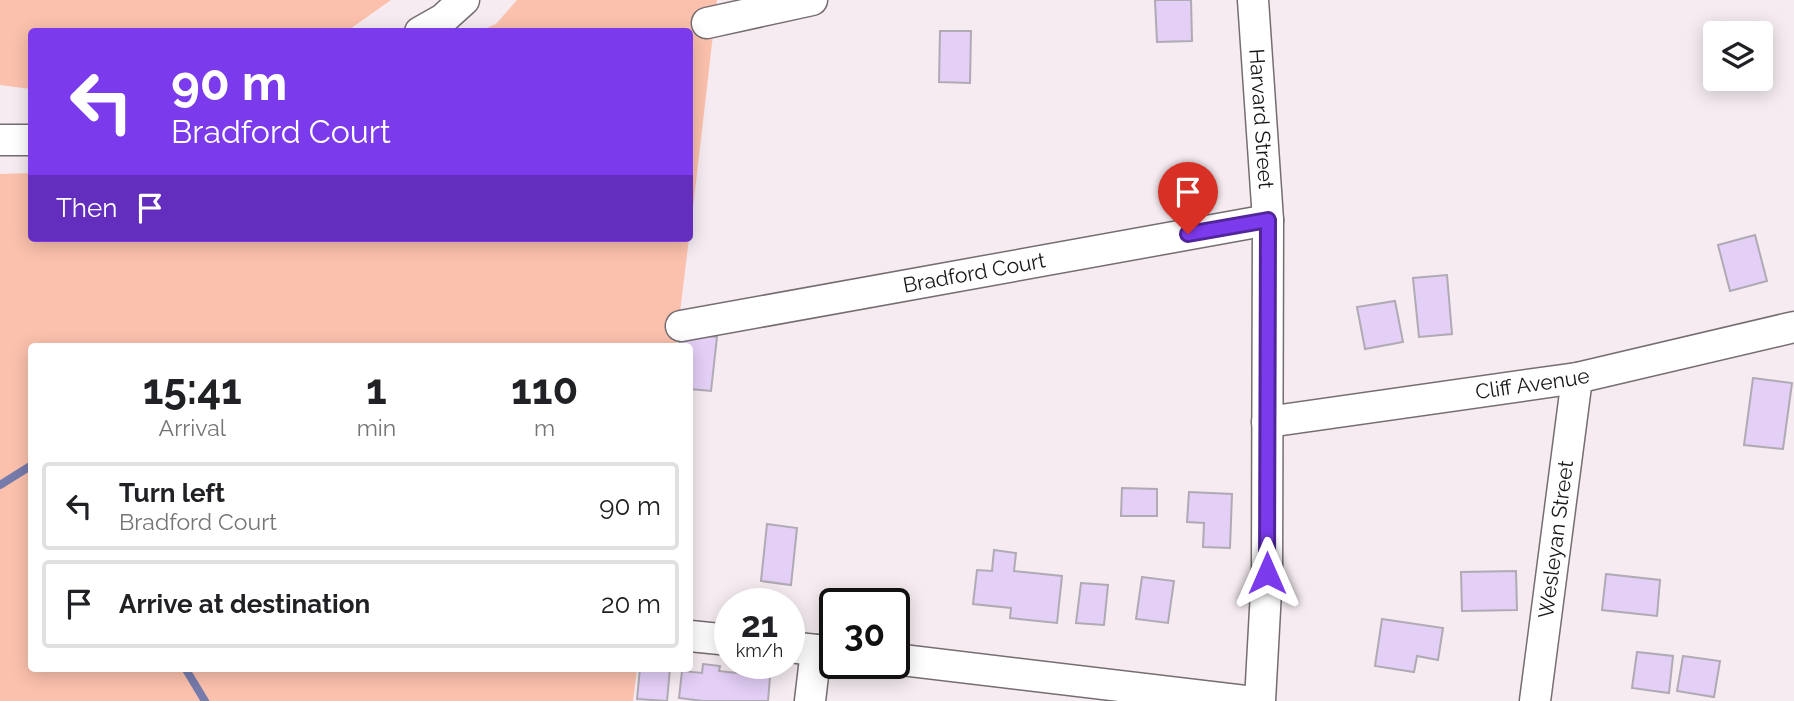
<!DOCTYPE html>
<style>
body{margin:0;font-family:Raleway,sans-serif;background:#f2f2f2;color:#202124;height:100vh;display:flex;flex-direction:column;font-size:26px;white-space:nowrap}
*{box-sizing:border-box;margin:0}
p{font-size:23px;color:#757577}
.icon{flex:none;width:38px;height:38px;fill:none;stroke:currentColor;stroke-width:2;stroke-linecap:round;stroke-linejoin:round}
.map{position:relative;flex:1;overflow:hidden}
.side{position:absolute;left:28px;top:343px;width:665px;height:329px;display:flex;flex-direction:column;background:#fff;border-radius:7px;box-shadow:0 4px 18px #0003}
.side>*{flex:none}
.guide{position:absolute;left:28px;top:28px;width:665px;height:214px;border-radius:7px;box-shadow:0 4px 18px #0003;background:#7c3aed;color:#fff;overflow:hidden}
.tools{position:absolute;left:1703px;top:21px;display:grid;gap:14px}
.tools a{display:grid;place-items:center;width:70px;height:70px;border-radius:7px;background:#fff;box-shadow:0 4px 18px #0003;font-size:35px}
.speed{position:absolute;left:714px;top:588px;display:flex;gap:14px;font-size:35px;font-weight:700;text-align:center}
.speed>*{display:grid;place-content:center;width:91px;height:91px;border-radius:50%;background:#fff;box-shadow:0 4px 18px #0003;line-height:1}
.speed small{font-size:18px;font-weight:400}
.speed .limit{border:4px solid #111;border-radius:10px;background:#fff;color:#111}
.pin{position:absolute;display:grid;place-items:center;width:60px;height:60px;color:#fff;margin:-72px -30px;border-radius:50% 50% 50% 0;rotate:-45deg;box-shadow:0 0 7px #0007}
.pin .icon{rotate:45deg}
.me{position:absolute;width:77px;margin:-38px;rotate:0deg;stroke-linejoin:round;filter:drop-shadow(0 0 5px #0008)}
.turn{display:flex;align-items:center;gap:24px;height:147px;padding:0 28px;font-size:32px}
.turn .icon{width:91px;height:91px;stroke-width:2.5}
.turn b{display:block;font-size:49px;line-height:60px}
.then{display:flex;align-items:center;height:66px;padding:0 28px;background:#0003;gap:14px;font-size:26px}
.eta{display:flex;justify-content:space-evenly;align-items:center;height:119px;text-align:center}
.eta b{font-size:42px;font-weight:700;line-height:49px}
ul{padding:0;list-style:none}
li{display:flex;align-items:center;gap:21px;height:88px;margin:0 14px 10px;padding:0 14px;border:4px solid #e0e0e0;border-radius:7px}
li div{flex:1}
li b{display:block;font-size:26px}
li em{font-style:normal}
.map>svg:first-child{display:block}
.green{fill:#fbc1ad}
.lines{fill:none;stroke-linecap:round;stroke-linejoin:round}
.stream{stroke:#777bab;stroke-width:8}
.building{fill:#e4cff7;stroke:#afaab3;stroke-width:2}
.minor-casing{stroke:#756d72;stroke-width:33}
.minor{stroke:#fff;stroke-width:30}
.route-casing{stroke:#51269a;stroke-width:18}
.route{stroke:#7c3aed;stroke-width:12}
.labels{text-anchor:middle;stroke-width:7;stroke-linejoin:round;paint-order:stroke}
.street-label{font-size:21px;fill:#191618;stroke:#fefafd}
</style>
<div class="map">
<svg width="1794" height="701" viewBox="0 0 1794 701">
<rect width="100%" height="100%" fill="#f5ebf1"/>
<!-- green -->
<path class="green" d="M 0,0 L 391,0 L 350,29 L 341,31 L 32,32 L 31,89 L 0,85 Z
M 517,0 L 717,0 L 690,234 L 690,32 L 477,32 L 496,24 Z
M 31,173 L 32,238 L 689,238 L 676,346 L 32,346 L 32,668 L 637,669 L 633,701 L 0,701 L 0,174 Z"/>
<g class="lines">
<!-- stream -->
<path class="stream" d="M 0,485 L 32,465
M 185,668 L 205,701"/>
</g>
<!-- building -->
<path class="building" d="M 1155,0 L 1191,0 L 1192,41 L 1157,42 Z
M 940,31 L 971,31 L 970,83 L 939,82 Z
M 1755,235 L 1767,281 L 1730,291 L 1718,245 Z
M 1447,275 L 1452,334 L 1419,337 L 1413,278 Z
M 1395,301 L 1403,342 L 1365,349 L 1357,307 Z
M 680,333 L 717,337 L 711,391 L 690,389 L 690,346 L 679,346 Z
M 1753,378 L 1792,383 L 1783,449 L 1744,445 Z
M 1122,488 L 1157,489 L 1157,516 L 1121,516 Z
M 1189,492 L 1232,494 L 1230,548 L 1203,547 L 1204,523 L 1187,522 Z
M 767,524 L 797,528 L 791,585 L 761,581 Z
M 994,550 L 1016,553 L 1014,571 L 1062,576 L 1057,623 L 1010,618 L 1011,608 L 973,604 L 977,570 L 992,571 Z
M 1516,571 L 1517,610 L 1462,611 L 1461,572 Z
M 1606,574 L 1660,580 L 1657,616 L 1602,610 Z
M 1142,577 L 1174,581 L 1168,623 L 1136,619 Z
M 1081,583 L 1108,585 L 1104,625 L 1076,623 Z
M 1382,619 L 1443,628 L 1438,660 L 1417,656 L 1414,672 L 1375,666 Z
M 1637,652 L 1673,656 L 1669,693 L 1632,688 Z
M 1683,656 L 1720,661 L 1714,697 L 1677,691 Z
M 703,664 L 720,666 L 719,671 L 770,677 L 768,701 L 703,701 L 679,698 L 682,671 L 702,673 Z
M 640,668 L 670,668 L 667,701 L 637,699 Z"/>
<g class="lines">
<defs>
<g id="minor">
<path id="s1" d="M 1253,0 L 1268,220 L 1267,573 L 1260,701"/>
<path d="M 707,23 L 812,0"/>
<path d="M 420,32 L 443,19 L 464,0"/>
<path d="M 0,140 L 32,140"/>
<path id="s2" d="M 681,326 L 1268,220"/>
<path id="s3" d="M 1267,422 L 1577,378 L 1794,327"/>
<path d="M 690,636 L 730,640"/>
<path d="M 789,647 L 834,652"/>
<path d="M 894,659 L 1245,701"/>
<path d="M 810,701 L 816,650"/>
<path id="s4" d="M 1535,701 L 1577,378"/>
</g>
</defs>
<!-- minor casing -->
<use href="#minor" class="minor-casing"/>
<!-- minor -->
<use href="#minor" class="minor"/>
</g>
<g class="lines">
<defs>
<path id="route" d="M 1188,234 L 1268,220 L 1267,573"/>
</defs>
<!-- route casing -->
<use href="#route" class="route-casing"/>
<!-- route -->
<use href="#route" class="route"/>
</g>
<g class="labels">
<!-- street labels -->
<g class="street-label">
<text dy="7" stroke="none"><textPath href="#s1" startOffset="119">Harvard Street</textPath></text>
<text dy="7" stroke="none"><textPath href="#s2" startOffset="298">Bradford Court</textPath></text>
<text dy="7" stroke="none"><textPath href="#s3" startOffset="268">Cliff Avenue</textPath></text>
<text dy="7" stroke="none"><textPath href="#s4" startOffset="163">Wesleyan Street</textPath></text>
</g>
</g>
</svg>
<div class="tools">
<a><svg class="icon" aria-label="layers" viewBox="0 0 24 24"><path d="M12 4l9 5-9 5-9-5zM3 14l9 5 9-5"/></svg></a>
</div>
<div class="speed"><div>21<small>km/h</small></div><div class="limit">30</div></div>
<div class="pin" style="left:1188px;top:234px;background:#d93025"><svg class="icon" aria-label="arrive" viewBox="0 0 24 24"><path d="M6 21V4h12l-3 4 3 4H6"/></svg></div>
<svg class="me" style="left:1267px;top:573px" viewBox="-20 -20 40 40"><path d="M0-17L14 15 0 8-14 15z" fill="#7c3aed" stroke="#fff" stroke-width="4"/></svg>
<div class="guide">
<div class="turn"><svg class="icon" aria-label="left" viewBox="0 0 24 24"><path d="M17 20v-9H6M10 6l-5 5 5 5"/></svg><div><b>90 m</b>Bradford Court</div></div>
<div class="then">Then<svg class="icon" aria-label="arrive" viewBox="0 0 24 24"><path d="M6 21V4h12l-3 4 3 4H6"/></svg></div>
</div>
<section class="side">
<div class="eta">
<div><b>15:41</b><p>Arrival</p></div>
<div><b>1</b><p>min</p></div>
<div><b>110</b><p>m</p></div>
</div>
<ul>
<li><svg class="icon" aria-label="left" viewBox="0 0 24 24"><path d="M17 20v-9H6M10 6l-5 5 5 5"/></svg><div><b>Turn left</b><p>Bradford Court</p></div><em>90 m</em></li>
<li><svg class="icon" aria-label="arrive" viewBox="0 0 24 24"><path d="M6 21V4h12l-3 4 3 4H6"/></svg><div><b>Arrive at destination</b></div><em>20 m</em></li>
</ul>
</section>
</div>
